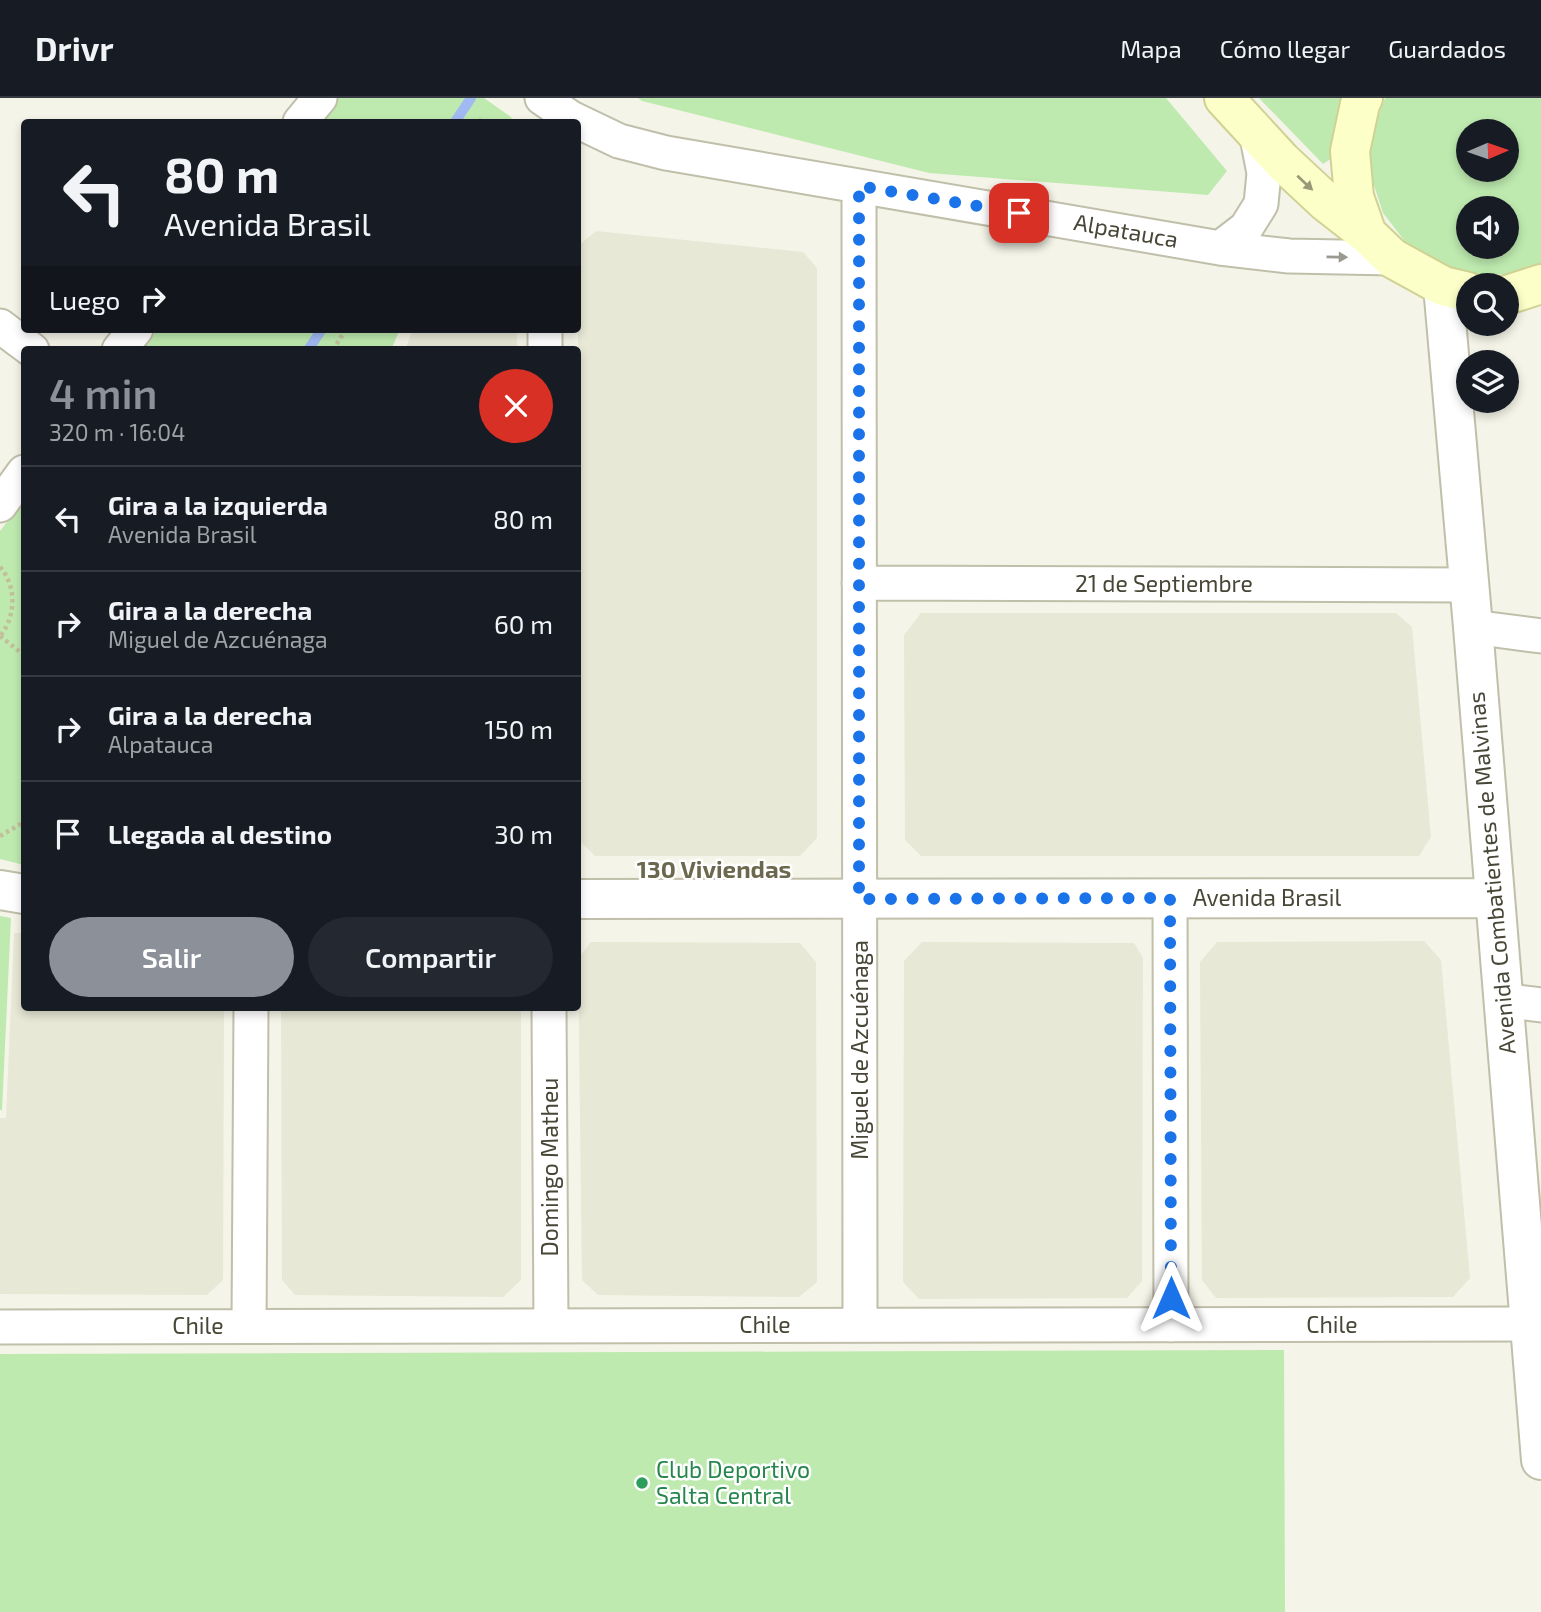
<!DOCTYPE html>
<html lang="es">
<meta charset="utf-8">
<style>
body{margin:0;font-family:"Exo 2",sans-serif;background:#242831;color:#f1f3f6;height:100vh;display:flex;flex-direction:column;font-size:26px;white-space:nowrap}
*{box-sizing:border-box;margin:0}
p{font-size:23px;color:#9ea1a6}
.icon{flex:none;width:38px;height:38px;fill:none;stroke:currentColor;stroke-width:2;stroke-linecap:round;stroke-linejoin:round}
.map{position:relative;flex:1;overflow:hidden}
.panel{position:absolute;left:21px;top:248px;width:560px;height:665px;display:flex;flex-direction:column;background:#171b24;border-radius:7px;box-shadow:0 4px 10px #0003}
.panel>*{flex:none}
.banner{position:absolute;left:21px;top:21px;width:560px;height:214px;border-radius:7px;box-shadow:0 4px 10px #0003;background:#171b24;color:#f1f3f6;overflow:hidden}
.needle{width:46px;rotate:88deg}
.fabs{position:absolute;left:1456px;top:21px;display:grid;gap:14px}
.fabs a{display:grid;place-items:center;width:63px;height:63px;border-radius:50%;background:#171b24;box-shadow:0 4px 10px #0003;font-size:35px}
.pin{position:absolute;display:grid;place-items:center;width:60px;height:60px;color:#fff;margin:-30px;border-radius:14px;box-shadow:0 4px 10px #0006}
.me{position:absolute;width:77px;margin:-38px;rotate:0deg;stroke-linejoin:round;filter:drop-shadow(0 0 5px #0008)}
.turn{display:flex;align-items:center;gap:24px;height:147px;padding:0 28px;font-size:32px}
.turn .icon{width:91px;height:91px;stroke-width:2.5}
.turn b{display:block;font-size:49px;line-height:60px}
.then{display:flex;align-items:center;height:66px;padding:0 28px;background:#0003;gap:14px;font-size:26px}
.round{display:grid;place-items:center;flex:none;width:74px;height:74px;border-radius:37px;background:#242831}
.overview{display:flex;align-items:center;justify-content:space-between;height:119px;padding:0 28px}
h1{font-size:42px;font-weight:600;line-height:52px;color:#8c9099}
.primary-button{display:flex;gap:14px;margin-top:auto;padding:14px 28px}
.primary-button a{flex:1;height:80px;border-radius:42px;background:#8c9099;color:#fff;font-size:28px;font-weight:600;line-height:80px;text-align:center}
.primary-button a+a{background:#242831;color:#f1f3f6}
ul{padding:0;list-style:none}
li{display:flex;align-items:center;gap:21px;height:105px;padding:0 28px;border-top:2px solid #363941}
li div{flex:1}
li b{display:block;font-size:26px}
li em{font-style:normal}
header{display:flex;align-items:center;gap:42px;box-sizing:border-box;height:98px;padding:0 35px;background:#171b24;border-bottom:2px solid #363941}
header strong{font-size:33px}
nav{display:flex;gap:38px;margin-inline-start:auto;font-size:24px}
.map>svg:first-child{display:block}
.residential{fill:#e8e8d6}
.green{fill:#beeaaf;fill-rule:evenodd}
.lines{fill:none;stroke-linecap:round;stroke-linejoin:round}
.stream{stroke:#a2b9f3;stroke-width:10}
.minor-casing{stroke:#c0bfaa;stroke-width:37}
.tertiary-casing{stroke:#c0bfaa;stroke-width:42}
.secondary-casing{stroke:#d0d294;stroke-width:42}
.path{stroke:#c2c09b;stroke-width:4.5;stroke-dasharray:3.5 3.5;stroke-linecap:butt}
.minor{stroke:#fff;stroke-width:33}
.tertiary{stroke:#fff;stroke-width:38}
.secondary{stroke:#fcffc7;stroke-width:38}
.oneway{fill:#997}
.oneway2{fill:#9a9990}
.route{stroke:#1a73e8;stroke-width:12;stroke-dasharray:0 21.6}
.leisure-dot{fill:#2e9e5b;stroke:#fff;stroke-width:2.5}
.labels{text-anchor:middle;stroke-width:5;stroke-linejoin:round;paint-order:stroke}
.street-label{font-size:23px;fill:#484636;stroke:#fff}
.leisure-label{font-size:23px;fill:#27864d;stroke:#fff;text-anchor:start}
.neighbourhood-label{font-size:24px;font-weight:bold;fill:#6b684d;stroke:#fff}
</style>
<header>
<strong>Drivr</strong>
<nav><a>Mapa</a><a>Cómo llegar</a><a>Guardados</a></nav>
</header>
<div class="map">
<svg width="1541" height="1514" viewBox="0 0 1541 1514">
<rect width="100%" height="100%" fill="#f4f4e8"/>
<!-- residential -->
<path class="residential" d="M 596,133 L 803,154 L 817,170 L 817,740 L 800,758 L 595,758 L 578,741 L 578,148 Z
M 413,231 L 517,231 L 517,252 L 405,252 Z
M 921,515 L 1396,515 L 1412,529 L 1431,739 L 1419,758 L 921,758 L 905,742 L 904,537 Z
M 14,835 L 24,835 L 24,910 L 224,910 L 223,1182 L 207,1197 L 0,1196 L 0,1020 L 6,1020 Z
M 1424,843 L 1441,862 L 1470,1180 L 1453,1199 L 1216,1200 L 1202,1182 L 1200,864 L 1217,844 Z
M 591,844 L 800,845 L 816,864 L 817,1184 L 799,1199 L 598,1197 L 582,1182 L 578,860 Z
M 922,844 L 1134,845 L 1143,860 L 1142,1183 L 1127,1200 L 919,1201 L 903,1184 L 904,863 Z
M 281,910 L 521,910 L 521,1182 L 503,1199 L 295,1197 L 282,1182 Z"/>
<!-- green -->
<path class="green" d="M 338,0 L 484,0 L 511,19 L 513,24 L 319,24 Z
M 638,0 L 1166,0 L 1227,73 L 1208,97 L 929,75 L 642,3 Z
M 1259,0 L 1343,0 L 1333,34 L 1332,60 L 1323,66 Z
M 1385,0 L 1541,0 L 1541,165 L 1518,175 L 1479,178 L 1440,168 L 1407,146 L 1383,115 L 1371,78 L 1371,38 ZM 1468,33 L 1507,33 L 1507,72 L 1468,72 ZM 1468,110 L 1507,110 L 1507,149 L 1468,149 Z
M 158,231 L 400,231 L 391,252 L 141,252 Z
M 24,402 L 24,767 L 0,761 L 0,433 Z
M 0,818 L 11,820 L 2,1012 L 0,1012 Z
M 1284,1252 L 1285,1514 L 0,1514 L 0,1256 Z"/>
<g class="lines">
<!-- stream -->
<path class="stream" d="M 455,24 L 471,0
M 308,252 L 322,231"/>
<defs>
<path id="minor" d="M 542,0 L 571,20 L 619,43 L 666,55 L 1220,150 L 1289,158 L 1392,160
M 300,24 L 320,0
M 859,88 L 860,1227
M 1220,150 L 1246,130 L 1261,106 L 1264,75 L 1256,34
M 0,228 L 32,252
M 545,231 L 545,252
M 119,252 L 136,231
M 0,407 L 24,374
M 859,485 L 1469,487
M 1473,529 L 1541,538
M 1170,800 L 1171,1227
M 1502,902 L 1541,907
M 549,910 L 551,1228
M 249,1228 L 251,910
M 0,1229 L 1529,1226"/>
<path id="tertiary" d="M 1443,188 L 1473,529 L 1541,1362
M 0,792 L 24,796
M 578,801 L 1495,800"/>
<path id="secondary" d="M 1224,0 L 1282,63 L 1326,104 L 1367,136 L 1392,160 L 1443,188 L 1468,194
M 1363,0 L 1360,6 L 1350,53 L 1354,99 L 1367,136
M 1507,197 L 1541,186"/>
</defs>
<!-- minor casing -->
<use href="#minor" class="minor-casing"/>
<!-- tertiary casing -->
<use href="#tertiary" class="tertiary-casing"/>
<!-- secondary casing -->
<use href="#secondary" class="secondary-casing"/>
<!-- path -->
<path class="path" d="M 480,24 L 482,20
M 333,252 L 346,231
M 0,469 C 17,488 16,519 0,538
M 0,538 L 24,557
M 0,738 L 24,724"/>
<!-- minor -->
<use href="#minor" class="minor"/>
<!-- tertiary -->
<use href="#tertiary" class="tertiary"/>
<!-- secondary -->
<use href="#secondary" class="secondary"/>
</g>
<!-- one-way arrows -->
<defs><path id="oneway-solid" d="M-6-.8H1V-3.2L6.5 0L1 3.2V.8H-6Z" transform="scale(1.75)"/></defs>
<use class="oneway" href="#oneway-solid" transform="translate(1305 85) rotate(43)"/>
<use class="oneway2" href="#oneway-solid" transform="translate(1337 159) rotate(1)"/>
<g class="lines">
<!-- route -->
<path class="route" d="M 1019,115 L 859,88 L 859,801 L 1170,800 L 1171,1200"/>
</g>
<!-- markers -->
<circle class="leisure-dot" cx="642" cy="1385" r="7"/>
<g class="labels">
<!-- street labels -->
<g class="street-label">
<text transform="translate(1126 133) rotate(10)" y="8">Alpatauca</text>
<text x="1164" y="494">21 de Septiembre</text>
<text transform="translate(1492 775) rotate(-95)" y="8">Avenida Combatientes de Malvinas</text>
<text x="1267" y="808">Avenida Brasil</text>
<text transform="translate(860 952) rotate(-90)" y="8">Miguel de Azcuénaga</text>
<text transform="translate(550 1069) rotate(-90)" y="8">Domingo Matheu</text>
<text x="765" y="1235">Chile</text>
<text x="1332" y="1235">Chile</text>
<text x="198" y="1236">Chile</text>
</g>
<!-- leisure labels -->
<g class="leisure-label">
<text x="656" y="1380">Club Deportivo<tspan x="656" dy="26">Salta Central</tspan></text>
</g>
<!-- neighbourhood labels -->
<g class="neighbourhood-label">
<text x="714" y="780">130 Viviendas</text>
</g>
</g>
</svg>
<div class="fabs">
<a><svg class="needle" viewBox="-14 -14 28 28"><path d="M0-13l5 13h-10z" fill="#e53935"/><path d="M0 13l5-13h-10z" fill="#9ea1a6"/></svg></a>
<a><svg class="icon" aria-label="sound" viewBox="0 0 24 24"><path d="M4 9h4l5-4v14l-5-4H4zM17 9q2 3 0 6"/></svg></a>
<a><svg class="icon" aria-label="search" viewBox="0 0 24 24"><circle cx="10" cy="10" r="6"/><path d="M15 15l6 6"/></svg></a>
<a><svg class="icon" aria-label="layers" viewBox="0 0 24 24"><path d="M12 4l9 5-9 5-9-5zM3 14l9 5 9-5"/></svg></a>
</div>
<div class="pin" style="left:1019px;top:115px;background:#d93025"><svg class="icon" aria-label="arrive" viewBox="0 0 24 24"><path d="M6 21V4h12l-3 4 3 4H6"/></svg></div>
<svg class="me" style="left:1171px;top:1200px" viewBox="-20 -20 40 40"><path d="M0-17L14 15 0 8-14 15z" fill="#1a73e8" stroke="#fff" stroke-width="4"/></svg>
<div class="banner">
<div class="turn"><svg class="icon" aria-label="left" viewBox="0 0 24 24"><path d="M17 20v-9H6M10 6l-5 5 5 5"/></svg><div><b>80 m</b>Avenida Brasil</div></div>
<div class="then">Luego<svg class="icon" aria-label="right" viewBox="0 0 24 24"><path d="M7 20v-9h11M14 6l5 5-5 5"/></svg></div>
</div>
<section class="panel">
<div class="overview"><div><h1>4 min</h1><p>320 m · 16:04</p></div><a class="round" style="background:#d93025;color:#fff"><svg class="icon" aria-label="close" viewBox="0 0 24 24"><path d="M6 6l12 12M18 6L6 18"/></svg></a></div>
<ul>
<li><svg class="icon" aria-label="left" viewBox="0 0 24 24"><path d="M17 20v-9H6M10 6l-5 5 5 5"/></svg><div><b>Gira a la izquierda</b><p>Avenida Brasil</p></div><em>80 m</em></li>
<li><svg class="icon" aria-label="right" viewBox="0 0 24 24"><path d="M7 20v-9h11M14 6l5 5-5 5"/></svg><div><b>Gira a la derecha</b><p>Miguel de Azcuénaga</p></div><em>60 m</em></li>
<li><svg class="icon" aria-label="right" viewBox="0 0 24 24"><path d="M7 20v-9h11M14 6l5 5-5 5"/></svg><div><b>Gira a la derecha</b><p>Alpatauca</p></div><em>150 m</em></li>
<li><svg class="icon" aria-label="arrive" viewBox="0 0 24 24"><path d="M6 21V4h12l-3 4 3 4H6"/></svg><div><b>Llegada al destino</b></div><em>30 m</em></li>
</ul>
<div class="primary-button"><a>Salir</a><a>Compartir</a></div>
</section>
</div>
